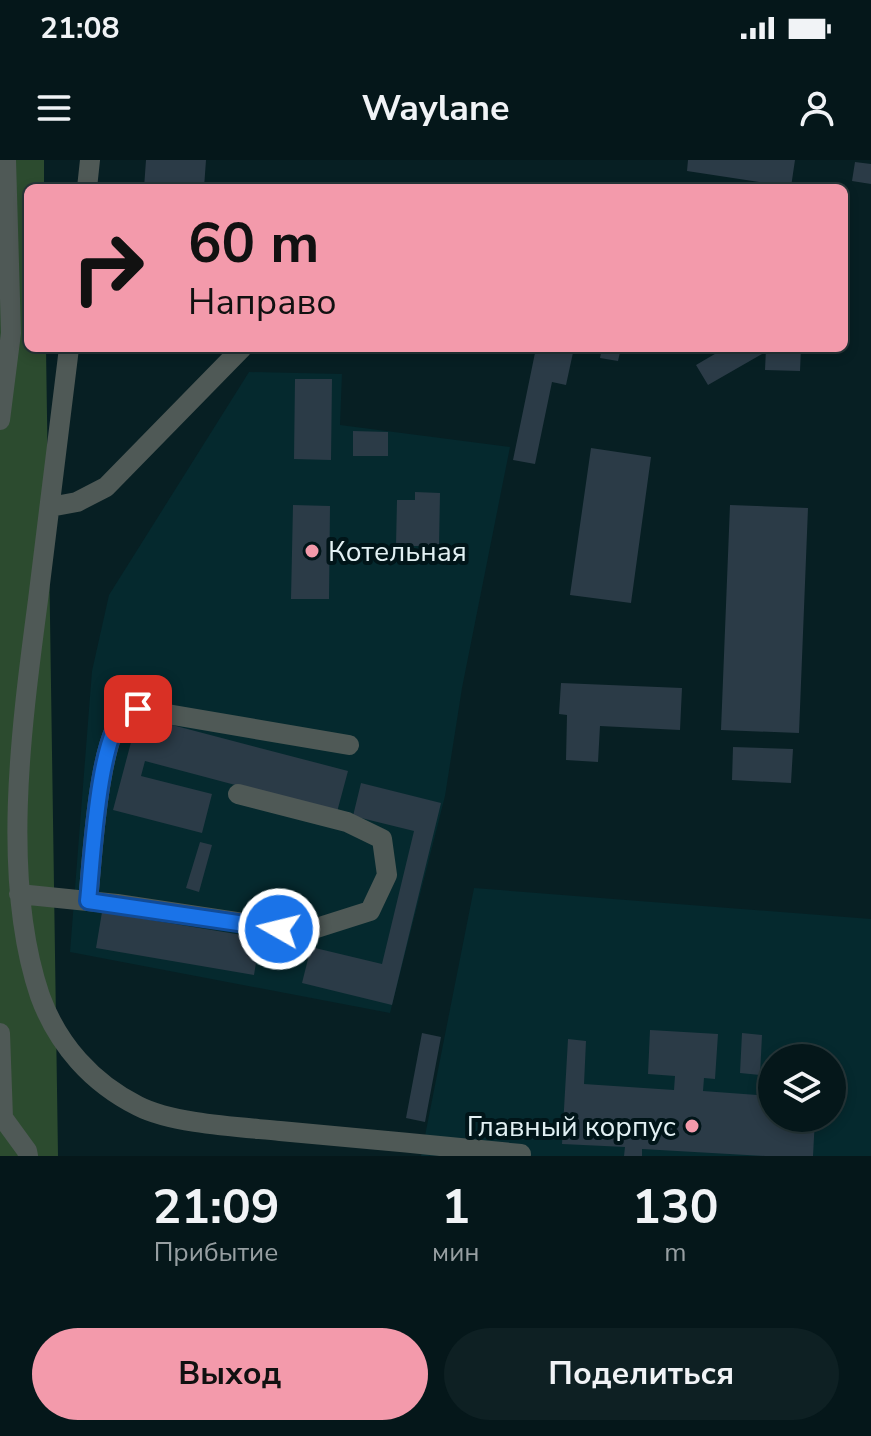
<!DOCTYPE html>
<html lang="ru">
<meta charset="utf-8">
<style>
body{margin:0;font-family:"Nunito Sans",sans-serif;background:#0e2023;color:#f1f3f6;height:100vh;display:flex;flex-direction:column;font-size:30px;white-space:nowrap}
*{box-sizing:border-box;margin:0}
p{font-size:26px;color:#979fa2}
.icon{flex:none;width:44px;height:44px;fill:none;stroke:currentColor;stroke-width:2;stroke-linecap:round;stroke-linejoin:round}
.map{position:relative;height:996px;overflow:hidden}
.drawer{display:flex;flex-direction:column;background:#05171a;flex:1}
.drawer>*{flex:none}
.guide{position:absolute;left:24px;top:24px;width:824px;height:168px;border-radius:12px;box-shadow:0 4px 12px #0003,0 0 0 2px #263639;background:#f39aab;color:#111;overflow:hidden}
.tools{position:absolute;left:758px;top:884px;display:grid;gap:16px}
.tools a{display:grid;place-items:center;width:88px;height:88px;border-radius:50%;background:#05171a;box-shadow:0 4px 12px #0003,0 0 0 2px #263639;font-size:40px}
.pin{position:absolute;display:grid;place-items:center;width:68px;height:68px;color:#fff;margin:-34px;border-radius:16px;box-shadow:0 4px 12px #0006}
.me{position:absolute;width:88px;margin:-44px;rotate:278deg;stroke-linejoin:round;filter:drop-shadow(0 0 6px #0008)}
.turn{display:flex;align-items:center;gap:28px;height:168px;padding:0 32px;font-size:36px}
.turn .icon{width:104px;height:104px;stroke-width:2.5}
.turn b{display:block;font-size:56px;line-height:68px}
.eta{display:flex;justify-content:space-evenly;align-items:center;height:136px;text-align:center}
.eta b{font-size:48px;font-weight:700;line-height:56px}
.cta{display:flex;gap:16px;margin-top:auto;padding:16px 32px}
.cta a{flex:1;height:92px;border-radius:48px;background:#f39aab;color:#111;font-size:32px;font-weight:700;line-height:92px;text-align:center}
.cta a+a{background:#0e2023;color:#f1f3f6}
.status{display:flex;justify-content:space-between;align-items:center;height:56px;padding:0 40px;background:#05171a;direction:ltr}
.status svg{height:22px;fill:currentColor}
header{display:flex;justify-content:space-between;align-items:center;height:104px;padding:0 32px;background:#05171a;font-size:36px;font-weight:700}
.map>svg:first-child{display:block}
.built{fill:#05292e;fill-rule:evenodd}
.green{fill:#2c4b2f}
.building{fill:#2b3b47}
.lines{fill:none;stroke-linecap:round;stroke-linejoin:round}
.minor{stroke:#4f5956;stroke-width:20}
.route-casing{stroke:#114b97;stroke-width:20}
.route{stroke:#1a73e8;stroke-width:14}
.poi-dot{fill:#f39aab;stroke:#011519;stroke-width:3}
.labels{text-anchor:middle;stroke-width:8;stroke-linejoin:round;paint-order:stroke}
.poi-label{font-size:28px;fill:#e2f0f3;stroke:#011519;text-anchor:start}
</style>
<div class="status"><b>21:08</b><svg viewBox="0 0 49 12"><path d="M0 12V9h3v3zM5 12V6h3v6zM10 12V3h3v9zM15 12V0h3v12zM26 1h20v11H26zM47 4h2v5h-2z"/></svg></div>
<header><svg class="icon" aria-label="menu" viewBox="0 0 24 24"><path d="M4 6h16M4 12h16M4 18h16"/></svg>Waylane<svg class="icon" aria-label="person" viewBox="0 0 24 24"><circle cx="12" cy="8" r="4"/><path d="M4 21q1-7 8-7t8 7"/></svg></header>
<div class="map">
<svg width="871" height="996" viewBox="0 0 871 996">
<rect width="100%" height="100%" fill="#071f23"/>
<!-- built -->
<path class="built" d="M 249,212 L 342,214 L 340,265 L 510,287 L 462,528 L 445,636 L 390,853 L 70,792 L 92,511 L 109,435 Z
M 474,728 L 871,759 L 871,996 L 421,996 ZM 772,898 L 832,898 L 832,958 L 772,958 Z"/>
<!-- green -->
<path class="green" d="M 0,0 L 44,0 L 44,28 L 28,28 L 28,188 L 46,188 L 58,996 L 0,996 Z"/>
<!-- building -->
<path class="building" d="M 146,0 L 206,0 L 204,28 L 144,28 Z
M 688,0 L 795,0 L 791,27 L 687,11 Z
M 855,2 L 871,4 L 871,24 L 852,21 Z
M 536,188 L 574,188 L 566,225 L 552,222 L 535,304 L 513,300 Z
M 602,188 L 621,188 L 618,201 L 600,198 Z
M 725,188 L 759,188 L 762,194 L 708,225 L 696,205 Z
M 766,188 L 801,188 L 800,211 L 765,210 Z
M 295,219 L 332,219 L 331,300 L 294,299 Z
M 353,271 L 388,272 L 388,296 L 353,296 Z
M 591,288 L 651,297 L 631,443 L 570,435 Z
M 415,332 L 440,333 L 439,386 L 396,386 L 397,340 L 415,340 Z
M 293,345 L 330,346 L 329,439 L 291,439 Z
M 730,345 L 808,348 L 799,573 L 721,570 Z
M 561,523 L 682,528 L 680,570 L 600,566 L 598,602 L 566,600 L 567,555 L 559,554 Z
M 138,556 L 348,611 L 337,652 L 145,601 L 141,616 L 212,634 L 202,673 L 113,650 Z
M 733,587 L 793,589 L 791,623 L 732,620 Z
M 361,623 L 441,643 L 392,845 L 302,823 L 311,787 L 382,804 L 414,671 L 353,656 Z
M 200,682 L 212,685 L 199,732 L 186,728 Z
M 102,752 L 260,778 L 254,815 L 96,788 Z
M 650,870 L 718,874 L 715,919 L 704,918 L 703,931 L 772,936 L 772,958 L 815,958 L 813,996 L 765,996 L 642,989 L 642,996 L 624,996 L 625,987 L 562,984 L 568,879 L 586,881 L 584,924 L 674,930 L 675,916 L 648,914 Z
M 422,873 L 441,877 L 425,962 L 406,958 Z
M 742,873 L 762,875 L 760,915 L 740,913 Z"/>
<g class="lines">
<!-- minor -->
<path class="minor" d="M 87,28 L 90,0
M 69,188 C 59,272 48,356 38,440 C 22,562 0,718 40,836 C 58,885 92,923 138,946 C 173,964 240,967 280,971 C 360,978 441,986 521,994
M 0,260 L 11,173 L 6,0
M 50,347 L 77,342 L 106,327 L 242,188
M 19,734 L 117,744 L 304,772 L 370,751 L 387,715 L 382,679 L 347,662 L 238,634
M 88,741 C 92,705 98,573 126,553 C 129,551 134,551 138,549 L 349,585
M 0,873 L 3,958 L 27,991 L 28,996"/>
</g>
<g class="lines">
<defs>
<path id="route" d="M 138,549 C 134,551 129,551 126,553 C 98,572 92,705 88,741 L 279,769"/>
</defs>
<!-- route casing -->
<use href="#route" class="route-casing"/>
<!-- route -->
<use href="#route" class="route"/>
</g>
<!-- markers -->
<g class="poi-dot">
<circle cx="312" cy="391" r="8"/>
<circle cx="692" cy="966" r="8"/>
</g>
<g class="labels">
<!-- poi labels -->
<g class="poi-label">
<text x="328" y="401">Котельная</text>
<text x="676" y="976" text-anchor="end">Главный корпус</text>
</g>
</g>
</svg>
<div class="tools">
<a><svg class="icon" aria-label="layers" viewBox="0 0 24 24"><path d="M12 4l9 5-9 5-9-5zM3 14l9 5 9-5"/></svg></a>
</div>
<div class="pin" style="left:138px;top:549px;background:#d93025"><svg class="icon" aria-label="arrive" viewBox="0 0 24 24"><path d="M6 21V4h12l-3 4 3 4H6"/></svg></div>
<svg class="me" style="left:279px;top:769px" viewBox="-20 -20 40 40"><circle r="17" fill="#1a73e8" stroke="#fff" stroke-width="3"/><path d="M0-11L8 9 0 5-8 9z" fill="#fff"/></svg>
<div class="guide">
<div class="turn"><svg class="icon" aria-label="right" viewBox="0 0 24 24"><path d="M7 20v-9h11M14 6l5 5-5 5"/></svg><div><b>60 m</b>Направо</div></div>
</div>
</div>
<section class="drawer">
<div class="eta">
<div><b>21:09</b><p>Прибытие</p></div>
<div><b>1</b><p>мин</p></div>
<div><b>130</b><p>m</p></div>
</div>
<div class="cta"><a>Выход</a><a>Поделиться</a></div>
</section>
